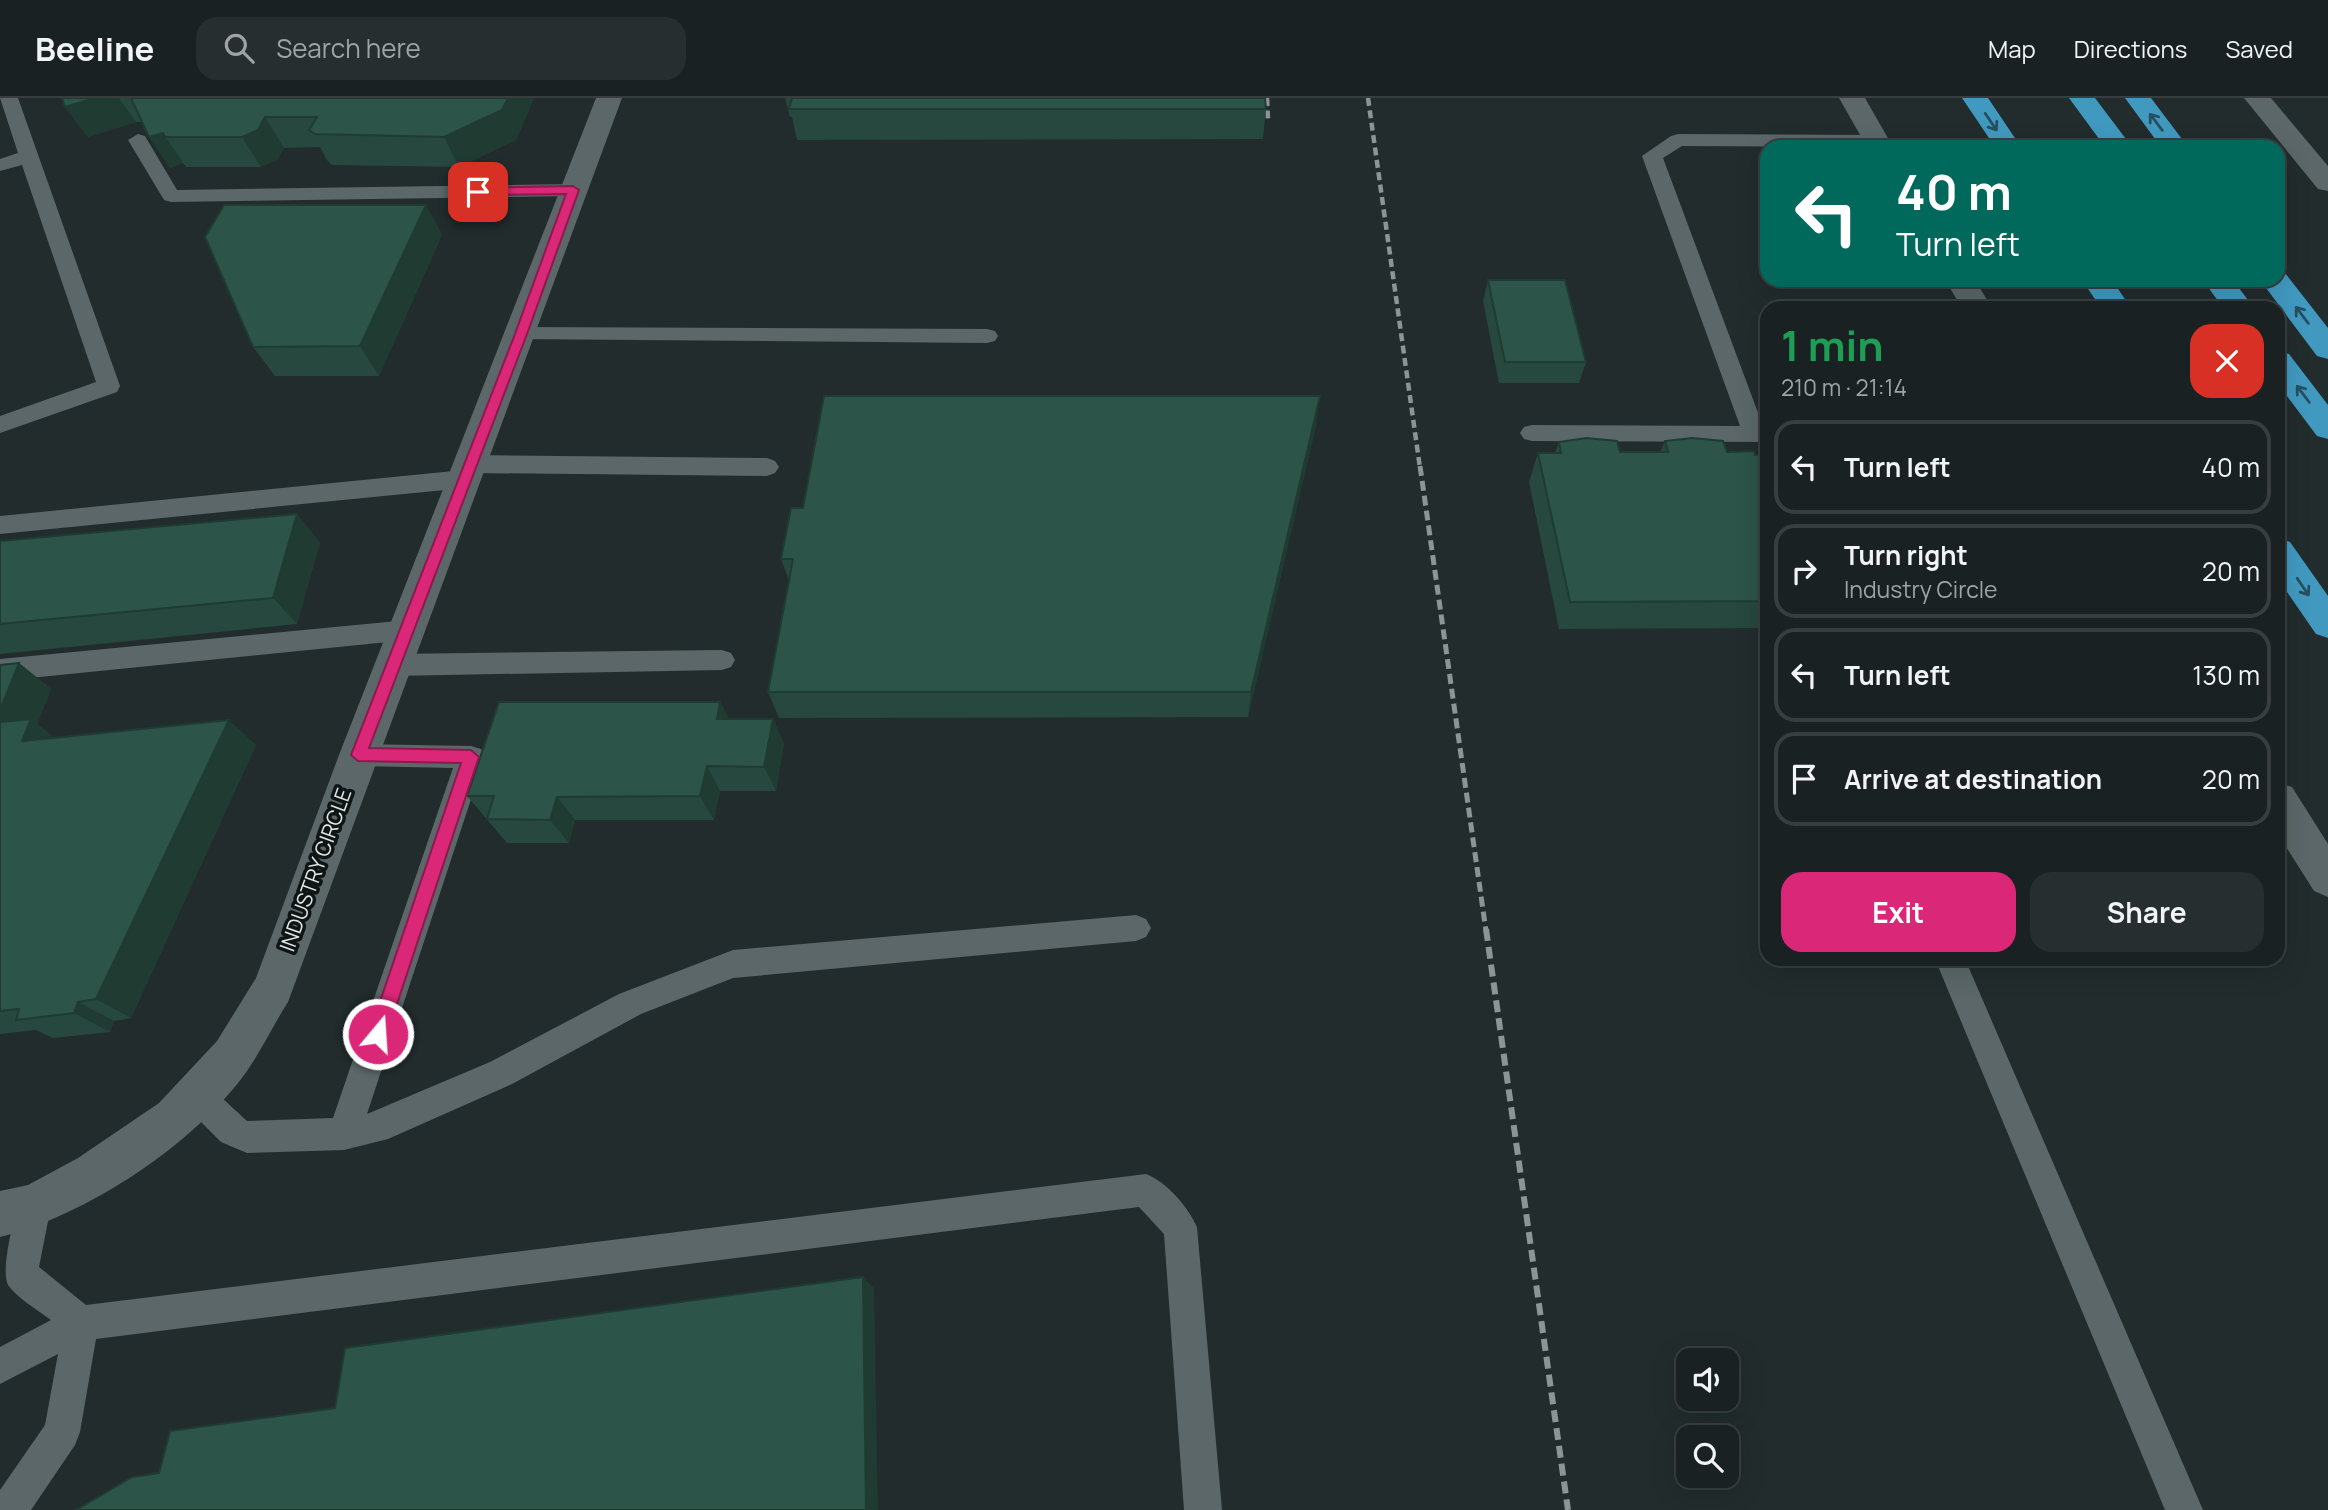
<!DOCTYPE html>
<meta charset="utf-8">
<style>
body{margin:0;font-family:Manrope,sans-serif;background:#272e2f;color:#f1f3f6;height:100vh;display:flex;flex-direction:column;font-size:26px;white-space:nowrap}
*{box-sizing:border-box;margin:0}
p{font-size:23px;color:#9fa3a5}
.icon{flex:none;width:38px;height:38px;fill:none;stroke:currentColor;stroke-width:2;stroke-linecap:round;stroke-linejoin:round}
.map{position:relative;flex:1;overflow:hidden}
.details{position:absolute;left:1760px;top:203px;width:525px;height:665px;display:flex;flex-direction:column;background:#1a2122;border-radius:21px;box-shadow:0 7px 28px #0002,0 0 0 2px #383e40}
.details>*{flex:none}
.top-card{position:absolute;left:1760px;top:42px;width:525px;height:147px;border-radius:21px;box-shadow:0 7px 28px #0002,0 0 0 2px #383e40;background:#00695c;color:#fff;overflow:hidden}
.controls{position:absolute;left:1676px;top:1250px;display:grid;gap:14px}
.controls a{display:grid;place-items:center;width:63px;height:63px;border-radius:14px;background:#1a2122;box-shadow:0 7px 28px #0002,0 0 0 2px #383e40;font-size:35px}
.pin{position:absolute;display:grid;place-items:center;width:60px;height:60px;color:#fff;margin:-30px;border-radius:14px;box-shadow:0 4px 10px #0006}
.me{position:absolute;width:77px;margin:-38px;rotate:18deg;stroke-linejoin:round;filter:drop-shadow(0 0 5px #0008)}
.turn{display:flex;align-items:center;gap:24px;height:147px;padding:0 21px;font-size:32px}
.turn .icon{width:91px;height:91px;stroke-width:2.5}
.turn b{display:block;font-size:49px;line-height:60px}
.round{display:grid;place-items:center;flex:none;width:74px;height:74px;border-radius:21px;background:#272e2f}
.overview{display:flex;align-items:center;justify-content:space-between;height:119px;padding:0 21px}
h1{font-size:42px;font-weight:700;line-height:52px;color:#1e9e55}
.button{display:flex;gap:14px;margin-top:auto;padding:14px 21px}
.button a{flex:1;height:80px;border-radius:21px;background:#db2777;color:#fff;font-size:28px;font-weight:700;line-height:80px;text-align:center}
.button a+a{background:#272e2f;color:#f1f3f6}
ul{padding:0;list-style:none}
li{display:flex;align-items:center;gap:21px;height:94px;margin:0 14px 10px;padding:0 7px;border:4px solid #383e40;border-radius:21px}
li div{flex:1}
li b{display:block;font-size:26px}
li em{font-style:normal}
header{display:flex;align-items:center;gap:42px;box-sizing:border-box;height:98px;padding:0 35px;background:#1a2122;border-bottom:2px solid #383e40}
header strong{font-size:33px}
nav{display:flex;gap:38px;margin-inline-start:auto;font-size:24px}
.search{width:490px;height:63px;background:#272e2f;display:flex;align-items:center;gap:18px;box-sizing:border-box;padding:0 24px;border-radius:21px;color:#9fa3a5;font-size:26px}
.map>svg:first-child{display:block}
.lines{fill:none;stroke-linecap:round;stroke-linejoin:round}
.lane{fill:#5b6768;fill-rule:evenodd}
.street{fill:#5b6768;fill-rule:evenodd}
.secondary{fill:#5b6768;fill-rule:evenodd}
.highway{fill:#4199c0;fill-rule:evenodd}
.rail-far2{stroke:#8c9595;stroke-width:4.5;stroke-dasharray:8 4.5;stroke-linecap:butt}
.rail-far1{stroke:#8c9595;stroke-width:5;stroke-dasharray:10 5;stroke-linecap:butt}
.rail{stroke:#8c9595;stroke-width:6;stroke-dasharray:12 6;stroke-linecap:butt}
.wall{fill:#26483e}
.shaded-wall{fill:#1f3b32}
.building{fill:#2c5448;stroke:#1f3b32;stroke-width:2}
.oneway{stroke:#265061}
.route{fill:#db2777;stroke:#8e194d;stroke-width:2}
.labels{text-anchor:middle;stroke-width:7;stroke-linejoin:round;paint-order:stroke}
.street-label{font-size:21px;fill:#dfe6e6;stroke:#0f1414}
</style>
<header>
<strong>Beeline</strong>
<div class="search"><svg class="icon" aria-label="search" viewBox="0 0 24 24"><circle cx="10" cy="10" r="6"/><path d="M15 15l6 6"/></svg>Search here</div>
<nav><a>Map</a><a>Directions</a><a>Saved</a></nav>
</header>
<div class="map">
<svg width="2328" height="1412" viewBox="0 0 2328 1412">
<rect width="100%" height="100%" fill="#222c2d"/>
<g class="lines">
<!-- lane -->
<path class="lane" d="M 0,0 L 18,0 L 120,288 L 117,294 L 0,335 L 0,318 L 96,284 L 22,67 L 0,73 L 0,61 L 18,55 Z
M 138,36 L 145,38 L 177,92 L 573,86 L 580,88 L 583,92 L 580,96 L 573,98 L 171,104 L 164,102 L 128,42 Z
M 1678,36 L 1877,37 L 1887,43 L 1877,49 L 1682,48 L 1663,60 L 1763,328 L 1768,328 L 1768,344 L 1532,343 L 1524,341 L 1520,335 L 1524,329 L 1532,327 L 1740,328 L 1642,58 L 1671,38 Z
M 521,229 L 987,231 L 995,233 L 998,238 L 995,243 L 987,245 L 513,241 L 510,236 L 513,231 Z
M 471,357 L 767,360 L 775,363 L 779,369 L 775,375 L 767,378 L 472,375 L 477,381 L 473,387 L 465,390 L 0,436 L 0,418 L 464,372 L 459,366 L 463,360 Z
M 408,522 L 417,525 L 421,532 L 417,539 L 408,542 L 0,583 L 0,561 Z
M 722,552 L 731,555 L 735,562 L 731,569 L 722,572 L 392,578 L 383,574 L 379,567 L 383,560 L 392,556 Z
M 358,646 L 471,648 L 481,651 L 485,659 L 367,1016 L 490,964 L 619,896 L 733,852 L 1136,817 L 1146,821 L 1151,830 L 1146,839 L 1136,843 L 733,880 L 641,916 L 512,986 L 388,1041 L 344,1052 L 247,1055 L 221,1044 L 186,1009 L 181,998 L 186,987 L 197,983 L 208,987 L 247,1023 L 333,1020 L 453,670 L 358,668 L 348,665 L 344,657 L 348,649 Z
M 1935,861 L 1965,861 L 2203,1412 L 2165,1412 Z
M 1146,1076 C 1167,1084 1188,1109 1197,1129 L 1222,1412 L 1184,1412 L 1164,1136 L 1139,1109 L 96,1241 L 80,1334 L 75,1347 L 31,1412 L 0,1412 L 0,1392 L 45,1327 L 58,1256 L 0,1286 L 0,1249 L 51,1222 C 38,1212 17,1200 8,1187 C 0,1172 15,1113 22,1096 L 34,1091 L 46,1096 L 51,1108 L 39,1169 L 86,1207 Z"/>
<!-- street -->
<path class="street" d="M 596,0 L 622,0 L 288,904 C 274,926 262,951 247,973 C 196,1045 86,1118 0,1139 L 0,1093 L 28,1087 L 78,1060 L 159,1005 L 217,943 L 256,880 L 339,657 Z"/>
<!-- secondary -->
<path class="secondary" d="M 1839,0 L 1865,0 L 1893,49 L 1867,49 Z
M 2244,0 L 2271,0 L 2328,68 L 2328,93 L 2318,91 Z
M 1945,182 L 1975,182 L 1992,210 L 1962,210 Z
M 2278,685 L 2292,689 L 2328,746 L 2328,799 L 2314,793 L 2278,736 Z"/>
<!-- highway -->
<path class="highway" d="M 1962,0 L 1988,0 L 2021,49 L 1995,49 Z
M 2069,0 L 2095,0 L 2132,49 L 2105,49 Z
M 2125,0 L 2151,0 L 2188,49 L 2161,49 Z
M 2278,173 L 2285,175 L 2328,230 L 2328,261 L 2317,258 L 2260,182 L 2278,182 Z
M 2082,182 L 2112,182 L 2131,210 L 2101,210 Z
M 2203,182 L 2233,182 L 2254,210 L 2223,210 Z
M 2278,253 L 2289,256 L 2328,307 L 2328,341 L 2317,338 L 2278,286 Z
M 2278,440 L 2290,444 L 2328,498 L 2328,540 L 2316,536 L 2278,481 Z"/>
<!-- rail-far2 -->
<path class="rail-far2" d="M 1267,0 L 1268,21
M 1368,0 L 1420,370"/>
<!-- rail-far1 -->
<path class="rail-far1" d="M 1420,368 L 1486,833"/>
<!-- rail -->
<path class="rail" d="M 1486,831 L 1568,1412"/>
</g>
<!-- wall -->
<path class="wall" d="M 62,0 L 534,0 L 516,42 L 459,69 L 332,67 L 327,62 L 320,49 L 284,50 L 277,62 L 261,69 L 186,69 L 183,65 L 170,70 L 149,39 L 142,24 L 136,24 L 88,39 L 65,9 Z
M 785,0 L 1265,0 L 1266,11 L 1263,41 L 797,42 L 792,19 L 790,19 Z
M 426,107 L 442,137 L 379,278 L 275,278 L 253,249 Z
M 1488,182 L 1586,264 L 1579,285 L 1499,285 L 1483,203 Z
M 1316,327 L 1248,619 L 779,620 L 768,594 L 789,482 L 781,461 L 803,410 Z
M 1665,343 L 1727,354 L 1755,357 L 1768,357 L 1768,530 L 1559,531 L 1529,384 L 1538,355 L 1555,355 L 1559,344 L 1620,354 L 1660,354 Z
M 0,443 L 320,444 L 297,526 L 0,556 Z
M 19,565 L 51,591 L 37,626 L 55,640 L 256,647 L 131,920 L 114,923 L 110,934 L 53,940 L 36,932 L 0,936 L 0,567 Z
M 720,604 L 729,621 L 773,621 L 784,646 L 776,693 L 720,693 L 714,722 L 575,722 L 569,745 L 507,745 L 467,698 Z"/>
<!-- shaded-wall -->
<path class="shaded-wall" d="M 95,0 L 119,0 L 136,24 L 88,39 L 65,9 Z
M 508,0 L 534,0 L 516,42 L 459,69 L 444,39 Z
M 265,19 L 284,50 L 277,62 L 261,69 L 242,39 Z
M 163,35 L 183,65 L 170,70 L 149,39 Z
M 426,107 L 442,137 L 379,278 L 360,248 Z
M 1320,298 L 1316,327 L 1248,619 L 1251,594 Z
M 297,416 L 320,444 L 297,526 L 273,500 Z
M 19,565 L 51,591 L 37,626 L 63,646 L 55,667 L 0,628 L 0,612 Z
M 720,604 L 733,629 L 717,621 Z
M 773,621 L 784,646 L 776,693 L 764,669 Z
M 229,622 L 256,647 L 131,920 L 96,901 Z
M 707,668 L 720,693 L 714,722 L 700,698 Z
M 557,699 L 575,722 L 569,745 L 550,722 Z
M 78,904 L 114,923 L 110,934 L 74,915 Z
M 863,1179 L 874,1190 L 878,1412 L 866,1412 Z"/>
<!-- building -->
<path class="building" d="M 62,0 L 95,0 L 65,9 Z
M 131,0 L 508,0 L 502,12 L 444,39 L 315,36 L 309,32 L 317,19 L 265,19 L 258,32 L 242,39 L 165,39 L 163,35 L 149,39 Z
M 792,0 L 1265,0 L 1266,11 L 789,11 Z
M 224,107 L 426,107 L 360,248 L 253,249 L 205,139 Z
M 1488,182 L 1565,182 L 1586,264 L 1505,264 Z
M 824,298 L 1320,298 L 1251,594 L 768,594 L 793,461 L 781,461 L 791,410 L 803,410 Z
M 1586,340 L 1617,343 L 1620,354 L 1668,354 L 1665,343 L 1692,340 L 1723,343 L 1727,354 L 1754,353 L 1755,357 L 1768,357 L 1768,503 L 1570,504 L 1538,355 L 1561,355 L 1559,344 Z
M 297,416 L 273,500 L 0,526 L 0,443 Z
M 19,565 L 0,612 L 0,567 Z
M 499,604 L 720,604 L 717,621 L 773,621 L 764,669 L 707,668 L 700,698 L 557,699 L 550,722 L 487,721 L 494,698 L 467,698 Z
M 31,621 L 22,643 L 229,622 L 96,901 L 78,904 L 74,915 L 16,922 L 19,911 L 0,913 L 0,624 Z
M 863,1179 L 866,1412 L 76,1412 L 132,1379 L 159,1375 L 170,1333 L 335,1310 L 345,1250 Z"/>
<!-- one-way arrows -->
<defs><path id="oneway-shaft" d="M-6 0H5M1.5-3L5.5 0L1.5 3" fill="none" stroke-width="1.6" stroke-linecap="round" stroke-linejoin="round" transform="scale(1.75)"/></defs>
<g class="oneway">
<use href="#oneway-shaft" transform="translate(1991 24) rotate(56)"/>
<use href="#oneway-shaft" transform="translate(2156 24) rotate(-127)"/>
<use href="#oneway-shaft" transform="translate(2302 217) rotate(-127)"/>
<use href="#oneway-shaft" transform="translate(2303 296) rotate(-127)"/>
<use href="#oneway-shaft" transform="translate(2303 489) rotate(56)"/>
</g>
<!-- route -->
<path class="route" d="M 573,88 L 579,92 L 527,236 L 369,650 L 471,652 L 479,659 L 387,936 L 384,941 L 378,944 L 372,941 L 369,936 L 461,665 L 358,663 L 351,657 L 515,236 L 566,96 L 478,97 L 473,94 L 478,90 Z"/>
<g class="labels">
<!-- street labels -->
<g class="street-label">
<text transform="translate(316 772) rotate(-70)" y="7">INDUSTRY CIRCLE</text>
</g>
</g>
</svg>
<div class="controls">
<a><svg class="icon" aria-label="sound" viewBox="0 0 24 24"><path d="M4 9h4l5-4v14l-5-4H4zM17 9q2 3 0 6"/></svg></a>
<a><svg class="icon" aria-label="search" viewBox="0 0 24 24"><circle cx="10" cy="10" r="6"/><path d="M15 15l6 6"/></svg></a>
</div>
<div class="pin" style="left:478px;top:94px;background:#d93025"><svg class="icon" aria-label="arrive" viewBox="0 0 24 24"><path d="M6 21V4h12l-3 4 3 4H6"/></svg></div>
<svg class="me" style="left:378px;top:936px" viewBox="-20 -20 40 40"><circle r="17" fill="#db2777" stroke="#fff" stroke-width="3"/><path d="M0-11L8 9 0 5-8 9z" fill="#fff"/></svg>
<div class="top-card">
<div class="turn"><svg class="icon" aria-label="left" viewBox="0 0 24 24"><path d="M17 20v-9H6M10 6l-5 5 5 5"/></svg><div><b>40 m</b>Turn left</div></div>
</div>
<section class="details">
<div class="overview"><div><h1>1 min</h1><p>210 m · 21:14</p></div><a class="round" style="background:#d93025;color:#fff"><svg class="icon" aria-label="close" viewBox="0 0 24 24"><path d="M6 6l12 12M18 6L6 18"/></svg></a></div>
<ul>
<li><svg class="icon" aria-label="left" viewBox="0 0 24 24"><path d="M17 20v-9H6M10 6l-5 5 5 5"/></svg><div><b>Turn left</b></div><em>40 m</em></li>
<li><svg class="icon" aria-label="right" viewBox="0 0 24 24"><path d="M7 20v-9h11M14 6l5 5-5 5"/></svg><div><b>Turn right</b><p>Industry Circle</p></div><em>20 m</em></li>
<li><svg class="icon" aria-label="left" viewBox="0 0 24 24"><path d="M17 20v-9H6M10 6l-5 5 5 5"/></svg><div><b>Turn left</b></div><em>130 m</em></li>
<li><svg class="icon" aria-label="arrive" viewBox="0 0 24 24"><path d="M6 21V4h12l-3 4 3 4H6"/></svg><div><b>Arrive at destination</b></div><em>20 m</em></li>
</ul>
<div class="button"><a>Exit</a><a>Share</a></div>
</section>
</div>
